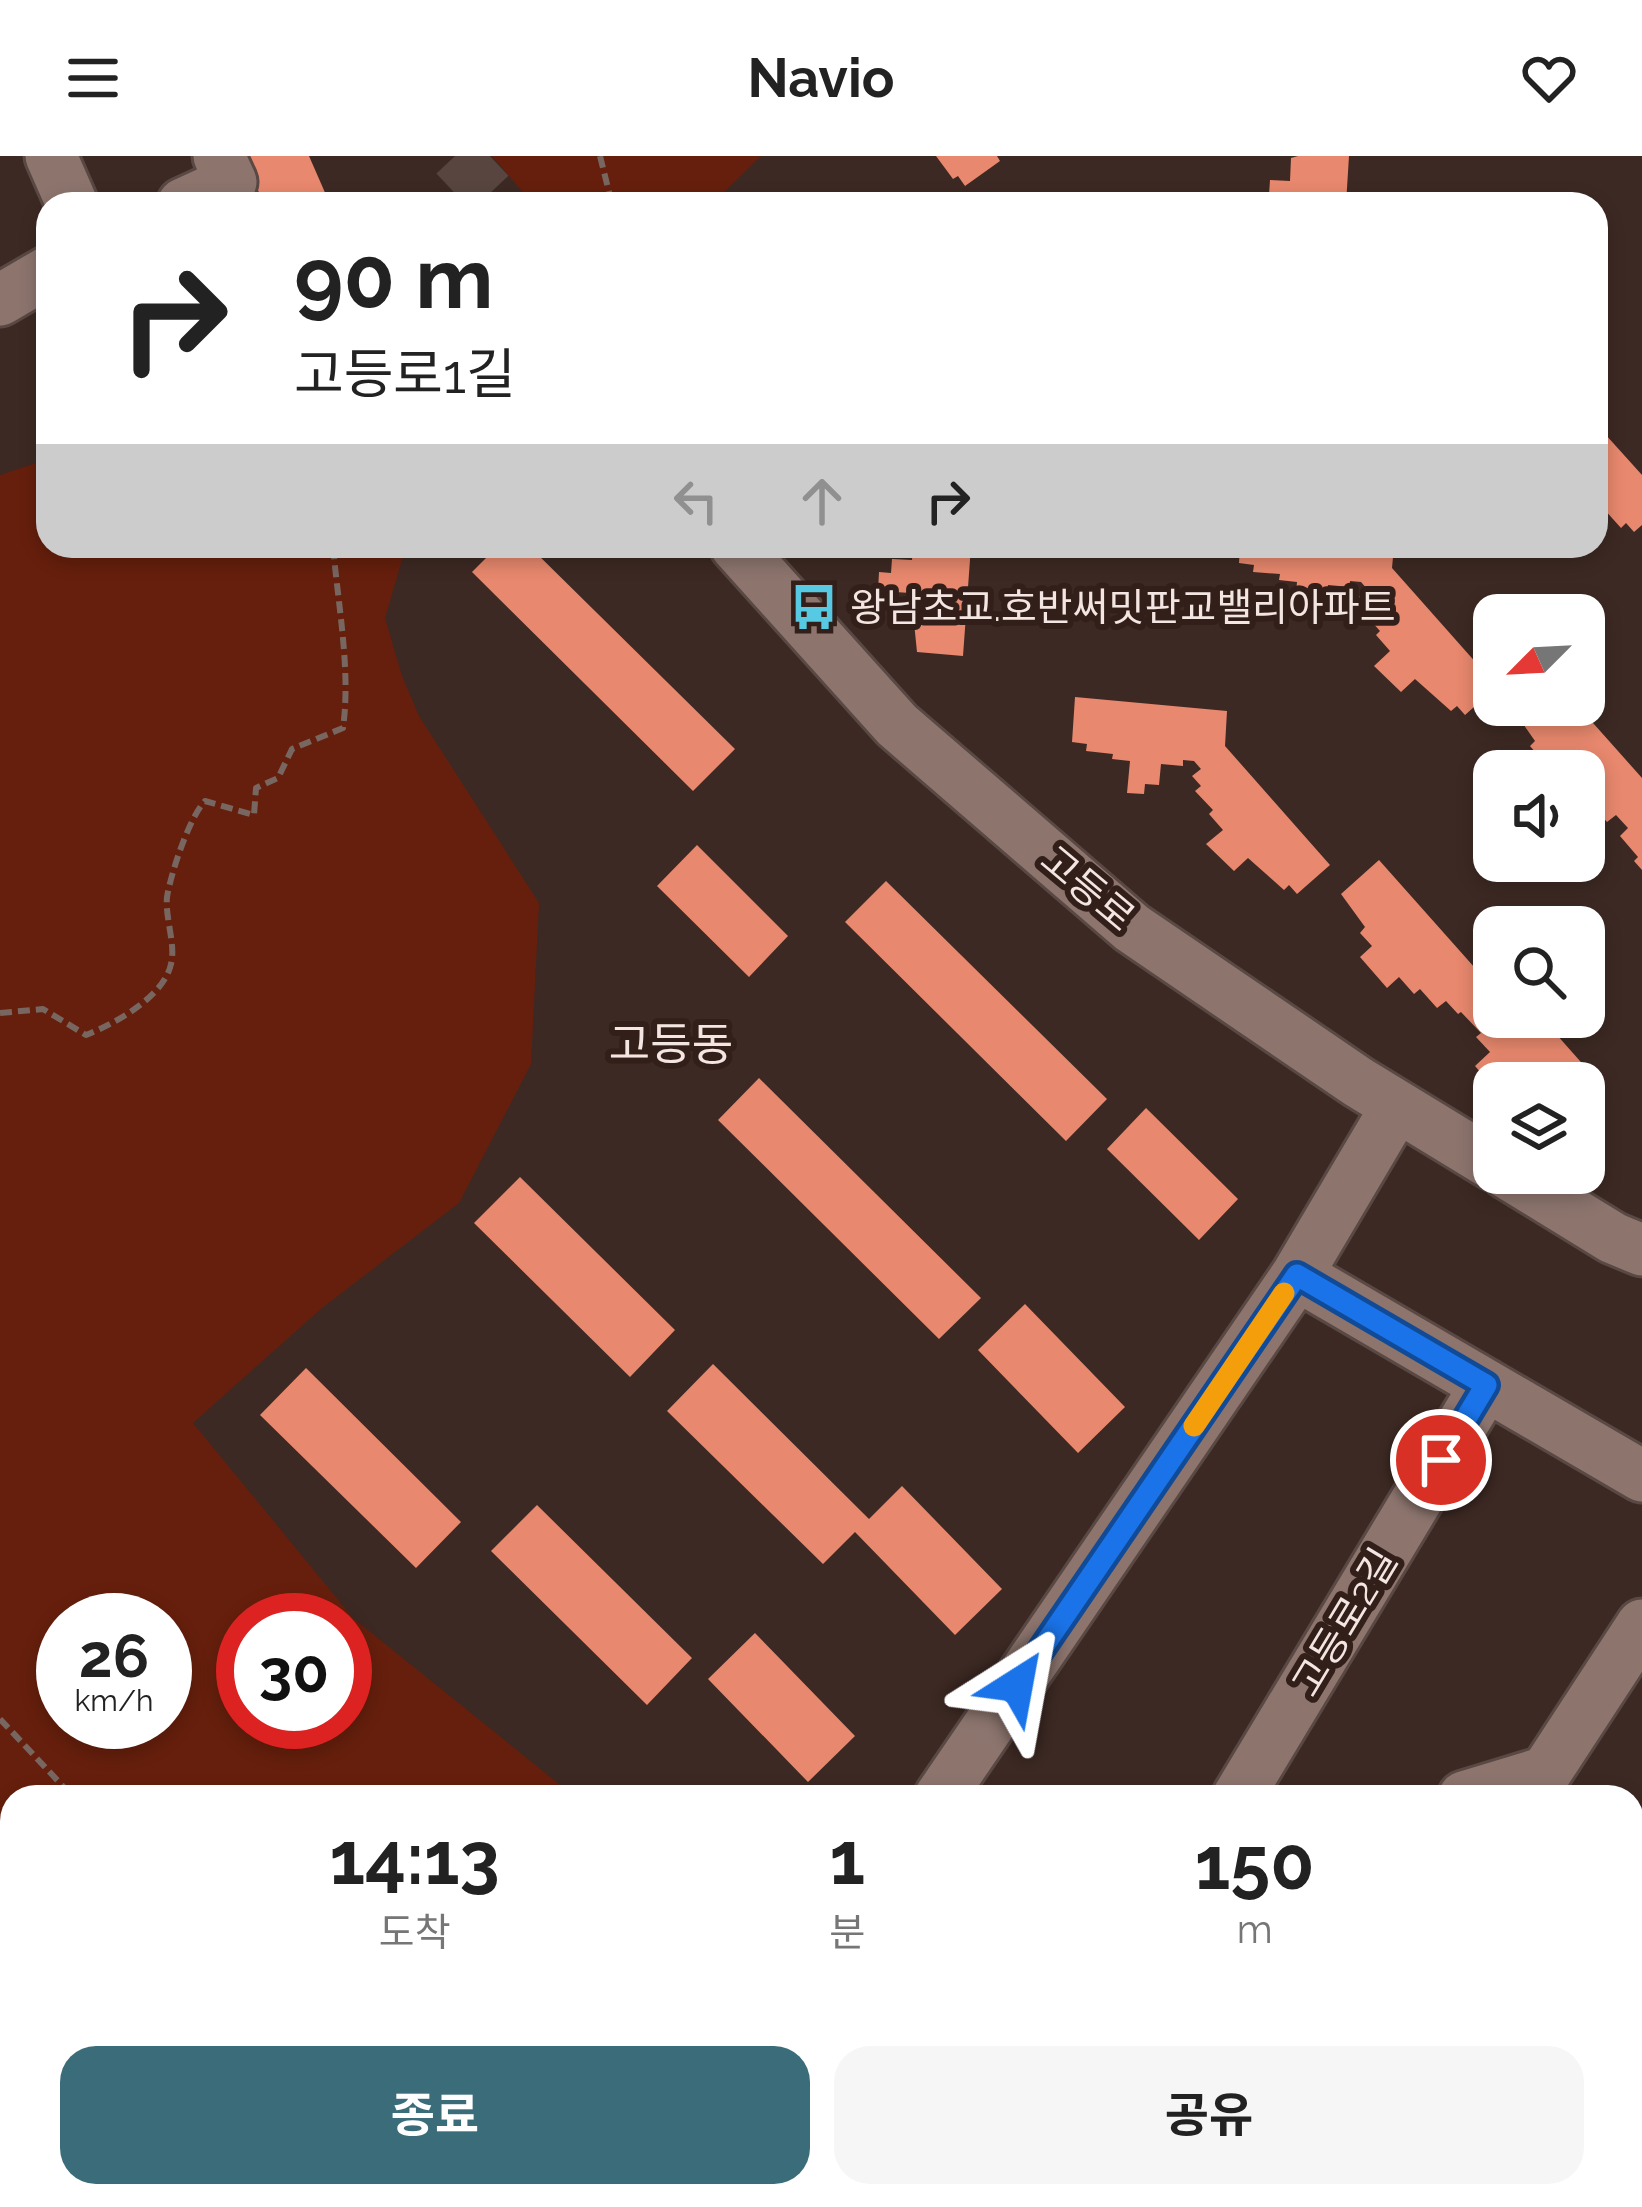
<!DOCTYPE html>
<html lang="ko">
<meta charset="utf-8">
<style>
body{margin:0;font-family:Raleway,"Noto Sans KR",sans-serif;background:#f6f6f6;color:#222;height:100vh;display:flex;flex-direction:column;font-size:45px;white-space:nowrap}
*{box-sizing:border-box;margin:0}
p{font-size:39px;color:#767676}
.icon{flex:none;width:66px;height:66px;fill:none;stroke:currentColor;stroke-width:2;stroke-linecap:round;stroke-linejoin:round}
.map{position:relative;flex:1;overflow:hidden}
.panel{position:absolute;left:0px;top:1629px;width:1644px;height:423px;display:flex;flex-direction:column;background:#fff;border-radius:36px 36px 0 0;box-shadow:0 6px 18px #0003}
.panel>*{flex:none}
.hud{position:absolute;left:36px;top:36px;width:1572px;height:366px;border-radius:36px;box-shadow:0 6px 18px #0003;background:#fff;color:#222;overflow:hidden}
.needle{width:78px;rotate:246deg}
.tools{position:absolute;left:1473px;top:438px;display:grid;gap:24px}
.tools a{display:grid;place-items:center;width:132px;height:132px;border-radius:24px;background:#fff;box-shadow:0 6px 18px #0003;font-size:60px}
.speed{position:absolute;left:36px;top:1437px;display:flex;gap:24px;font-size:60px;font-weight:700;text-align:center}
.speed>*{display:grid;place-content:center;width:156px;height:156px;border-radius:50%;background:#fff;box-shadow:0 6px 18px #0003;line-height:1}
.speed small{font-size:30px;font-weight:400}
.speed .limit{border:18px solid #d22;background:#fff;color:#111}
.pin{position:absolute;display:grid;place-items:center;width:102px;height:102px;color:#fff;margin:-51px;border:6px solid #fff;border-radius:50%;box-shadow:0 3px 12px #0007}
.me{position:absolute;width:132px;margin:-66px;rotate:34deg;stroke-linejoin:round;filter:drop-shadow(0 0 9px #0008)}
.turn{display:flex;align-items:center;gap:42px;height:252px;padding:0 60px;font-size:54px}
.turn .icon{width:156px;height:156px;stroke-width:2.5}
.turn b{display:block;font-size:84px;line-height:102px}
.lanes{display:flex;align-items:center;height:114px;padding:0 60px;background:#0003;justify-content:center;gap:60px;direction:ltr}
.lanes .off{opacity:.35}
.eta{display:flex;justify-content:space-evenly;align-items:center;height:204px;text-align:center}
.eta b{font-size:72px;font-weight:700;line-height:84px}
.action{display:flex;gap:24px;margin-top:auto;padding:24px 60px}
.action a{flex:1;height:138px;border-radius:36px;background:#3a6d79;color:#fff;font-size:48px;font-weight:700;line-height:138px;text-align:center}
.action a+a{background:#f6f6f6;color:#222}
header{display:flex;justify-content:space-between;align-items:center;height:156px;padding:0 60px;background:#fff;font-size:54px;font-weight:700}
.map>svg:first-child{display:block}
.green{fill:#661f0c;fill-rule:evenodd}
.building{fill:#e8886e}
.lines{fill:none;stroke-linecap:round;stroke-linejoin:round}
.minor-tunnel{stroke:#584540;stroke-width:51;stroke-dasharray:51 26;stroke-linecap:butt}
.minor-casing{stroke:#594843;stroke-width:57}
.path{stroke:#786661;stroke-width:6;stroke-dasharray:12 6;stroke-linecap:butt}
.minor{stroke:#8d756e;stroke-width:51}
.route-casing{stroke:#114b97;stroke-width:30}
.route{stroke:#1a73e8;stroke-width:21}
.slow{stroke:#f59e0b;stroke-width:21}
.labels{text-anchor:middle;stroke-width:12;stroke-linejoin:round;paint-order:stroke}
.poi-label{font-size:39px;fill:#f3e5e1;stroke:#321f1a;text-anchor:start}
.street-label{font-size:39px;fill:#f3e5e1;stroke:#321f1a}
.quarter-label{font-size:45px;fill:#f3e5e1;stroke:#321f1a}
</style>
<header><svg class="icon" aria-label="menu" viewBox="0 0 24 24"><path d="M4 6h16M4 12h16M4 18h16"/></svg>Navio<svg class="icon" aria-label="heart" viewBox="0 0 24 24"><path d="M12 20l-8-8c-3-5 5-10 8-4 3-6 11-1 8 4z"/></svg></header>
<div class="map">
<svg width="1642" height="2051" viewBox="0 0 1642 2051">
<rect width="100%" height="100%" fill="#3d2923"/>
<!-- green -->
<path class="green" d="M 492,0 L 761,0 L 712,48 L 533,48 Z
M 48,303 L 48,390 L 406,390 L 385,462 L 402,520 L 419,560 L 539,747 L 531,908 L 459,1047 L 322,1152 L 193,1267 L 353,1462 L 575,1641 L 12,1641 L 12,2040 L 941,2040 L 941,2051 L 0,2051 L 0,319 ZM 63,1464 L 165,1464 L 165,1566 L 63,1566 ZM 243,1464 L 345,1464 L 345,1566 L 243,1566 Z"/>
<!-- building -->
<path class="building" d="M 243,0 L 309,0 L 330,48 L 264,48 Z
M 936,0 L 997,0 L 1000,5 L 965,30 L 958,20 L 953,23 Z
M 1298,0 L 1349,0 L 1346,48 L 1257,48 L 1257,38 L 1269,39 L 1270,24 L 1290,25 L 1291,2 Z
M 1596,268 L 1642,319 L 1642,369 L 1634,376 L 1626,367 L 1621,372 L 1603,352 L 1599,355 L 1596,352 Z
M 498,390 L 529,390 L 735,593 L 693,635 L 472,416 Z
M 913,390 L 971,390 L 963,500 L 917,496 L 911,437 L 878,435 L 879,416 L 891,417 L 892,403 L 912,404 Z
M 1240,390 L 1394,390 L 1392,412 L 1494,527 L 1494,533 L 1465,559 L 1457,550 L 1451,555 L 1415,523 L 1401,536 L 1374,510 L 1390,495 L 1376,479 L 1380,475 L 1362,455 L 1368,451 L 1359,441 L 1368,434 L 1361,426 L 1350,425 L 1350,431 L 1328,429 L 1326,450 L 1312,448 L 1311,460 L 1294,458 L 1297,426 L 1279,424 L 1280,418 L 1253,416 L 1254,409 L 1239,407 Z
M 1075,541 L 1227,555 L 1225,590 L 1330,709 L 1297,738 L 1289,729 L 1284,734 L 1248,702 L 1234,715 L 1206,688 L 1223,674 L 1209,658 L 1213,654 L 1195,635 L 1201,630 L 1192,620 L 1201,613 L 1194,605 L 1183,604 L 1183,610 L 1161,608 L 1159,629 L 1145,628 L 1144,638 L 1127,637 L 1130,605 L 1112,603 L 1113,598 L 1086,595 L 1087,588 L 1072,586 Z
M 1516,549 L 1577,549 L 1642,622 L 1642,714 L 1634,705 L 1638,701 L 1620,680 L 1628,672 L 1616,659 L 1607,666 L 1590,647 L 1584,653 L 1584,615 L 1531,615 L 1542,604 L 1530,590 L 1535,585 L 1512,552 Z
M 697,689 L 788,780 L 749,821 L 657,730 Z
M 1379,704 L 1491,830 L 1494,828 L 1494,861 L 1541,861 L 1603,931 L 1584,949 L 1584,927 L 1494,927 L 1494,932 L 1475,910 L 1490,896 L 1476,881 L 1481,877 L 1461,856 L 1458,858 L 1446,845 L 1437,852 L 1420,833 L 1414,838 L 1399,821 L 1387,832 L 1360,801 L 1372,790 L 1360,777 L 1365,771 L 1341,738 Z
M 886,725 L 1107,943 L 1066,985 L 845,766 Z
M 759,922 L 981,1142 L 939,1183 L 718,964 Z
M 1146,952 L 1238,1043 L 1199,1084 L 1107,993 Z
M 520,1021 L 675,1174 L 630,1221 L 474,1067 Z
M 1025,1148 L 1125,1251 L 1078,1297 L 978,1194 Z
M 713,1208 L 869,1363 L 902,1330 L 1002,1433 L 955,1479 L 855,1376 L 823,1408 L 667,1255 Z
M 306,1212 L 461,1366 L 416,1412 L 260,1259 Z
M 537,1349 L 692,1502 L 647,1549 L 491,1395 Z
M 755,1477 L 855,1580 L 808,1626 L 708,1523 Z"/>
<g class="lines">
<!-- minor-tunnel -->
<path class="minor-tunnel" d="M 455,0 L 500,48"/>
<defs>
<path id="minor" d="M 51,0 L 72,48
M 183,48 L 231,26 L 219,0
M 0,144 L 48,116
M 736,390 L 897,569 L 1132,772 L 1358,926 L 1494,1009
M 1507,1017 L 1613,1082 L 1642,1094
M 1297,1119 L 1397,950
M 940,1641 L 1297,1119 L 1642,1320
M 1238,1641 L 1486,1229
M 1464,1641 L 1546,1616 L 1642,1469"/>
</defs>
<!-- minor casing -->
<use href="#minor" class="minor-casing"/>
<!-- path -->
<path class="path" d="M 600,0 L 610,40 L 606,48
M 0,857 L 43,853 L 86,879 C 114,868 164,841 171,808 C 176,788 165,763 167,741 C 171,717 189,662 205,645 L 254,659 L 256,632 L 278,622 L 292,593 L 343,572 C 351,514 338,449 333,390
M 0,1563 L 73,1641
M 307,2040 L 323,2051"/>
<!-- minor -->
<use href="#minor" class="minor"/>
</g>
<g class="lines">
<defs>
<path id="route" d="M 1017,1529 L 1297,1119 L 1486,1229 L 1441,1304"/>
</defs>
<!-- route casing -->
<use href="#route" class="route-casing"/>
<!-- route -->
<use href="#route" class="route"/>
<!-- slow -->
<path class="slow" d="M 1194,1270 L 1284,1137"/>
</g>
<!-- icons -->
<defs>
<symbol id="bus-bare" viewBox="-9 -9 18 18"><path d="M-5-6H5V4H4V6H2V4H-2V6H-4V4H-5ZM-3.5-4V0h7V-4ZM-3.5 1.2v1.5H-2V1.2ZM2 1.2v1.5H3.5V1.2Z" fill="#58c9e3" stroke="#321f1a" stroke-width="2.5" paint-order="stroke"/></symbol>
</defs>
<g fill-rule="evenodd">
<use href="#bus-bare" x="781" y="418" width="66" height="66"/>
</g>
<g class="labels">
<!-- poi labels -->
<g class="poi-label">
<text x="850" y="465">왕남초교.호반써밋판교밸리아파트</text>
</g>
<!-- street labels -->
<g class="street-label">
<text transform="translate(1088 732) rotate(40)" y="14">고등로</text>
<text transform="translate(1344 1466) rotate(-59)" y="14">고등로2길</text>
</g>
<!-- quarter labels -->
<g class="quarter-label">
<text x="671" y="904">고등동</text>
</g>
</g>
</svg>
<div class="tools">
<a><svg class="needle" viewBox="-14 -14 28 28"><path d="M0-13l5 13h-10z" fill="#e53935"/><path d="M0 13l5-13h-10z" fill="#767676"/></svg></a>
<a><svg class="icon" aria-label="sound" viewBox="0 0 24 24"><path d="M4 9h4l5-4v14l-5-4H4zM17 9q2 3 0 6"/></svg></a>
<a><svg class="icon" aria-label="search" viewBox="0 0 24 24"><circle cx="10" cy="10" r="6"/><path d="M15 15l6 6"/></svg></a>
<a><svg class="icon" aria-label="layers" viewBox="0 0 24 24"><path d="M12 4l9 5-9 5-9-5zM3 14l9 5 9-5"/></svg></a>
</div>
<div class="speed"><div>26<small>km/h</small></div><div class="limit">30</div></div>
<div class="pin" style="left:1441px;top:1304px;background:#d93025"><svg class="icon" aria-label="arrive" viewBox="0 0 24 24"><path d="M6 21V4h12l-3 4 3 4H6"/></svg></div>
<svg class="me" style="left:1017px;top:1529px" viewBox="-20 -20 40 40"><path d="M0-17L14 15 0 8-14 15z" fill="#1a73e8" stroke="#fff" stroke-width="4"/></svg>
<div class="hud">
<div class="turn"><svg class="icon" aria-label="right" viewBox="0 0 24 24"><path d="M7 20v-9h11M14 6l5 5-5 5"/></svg><div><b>90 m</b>고등로1길</div></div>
<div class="lanes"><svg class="icon off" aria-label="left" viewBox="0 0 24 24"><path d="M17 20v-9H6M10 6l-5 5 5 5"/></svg><svg class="icon off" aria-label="ahead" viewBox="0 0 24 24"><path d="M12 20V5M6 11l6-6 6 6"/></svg><svg class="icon" aria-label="right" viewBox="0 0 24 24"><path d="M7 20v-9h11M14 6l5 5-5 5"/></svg></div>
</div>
<section class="panel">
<div class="eta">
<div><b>14:13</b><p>도착</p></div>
<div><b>1</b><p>분</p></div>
<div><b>150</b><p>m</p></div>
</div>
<div class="action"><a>종료</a><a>공유</a></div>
</section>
</div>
